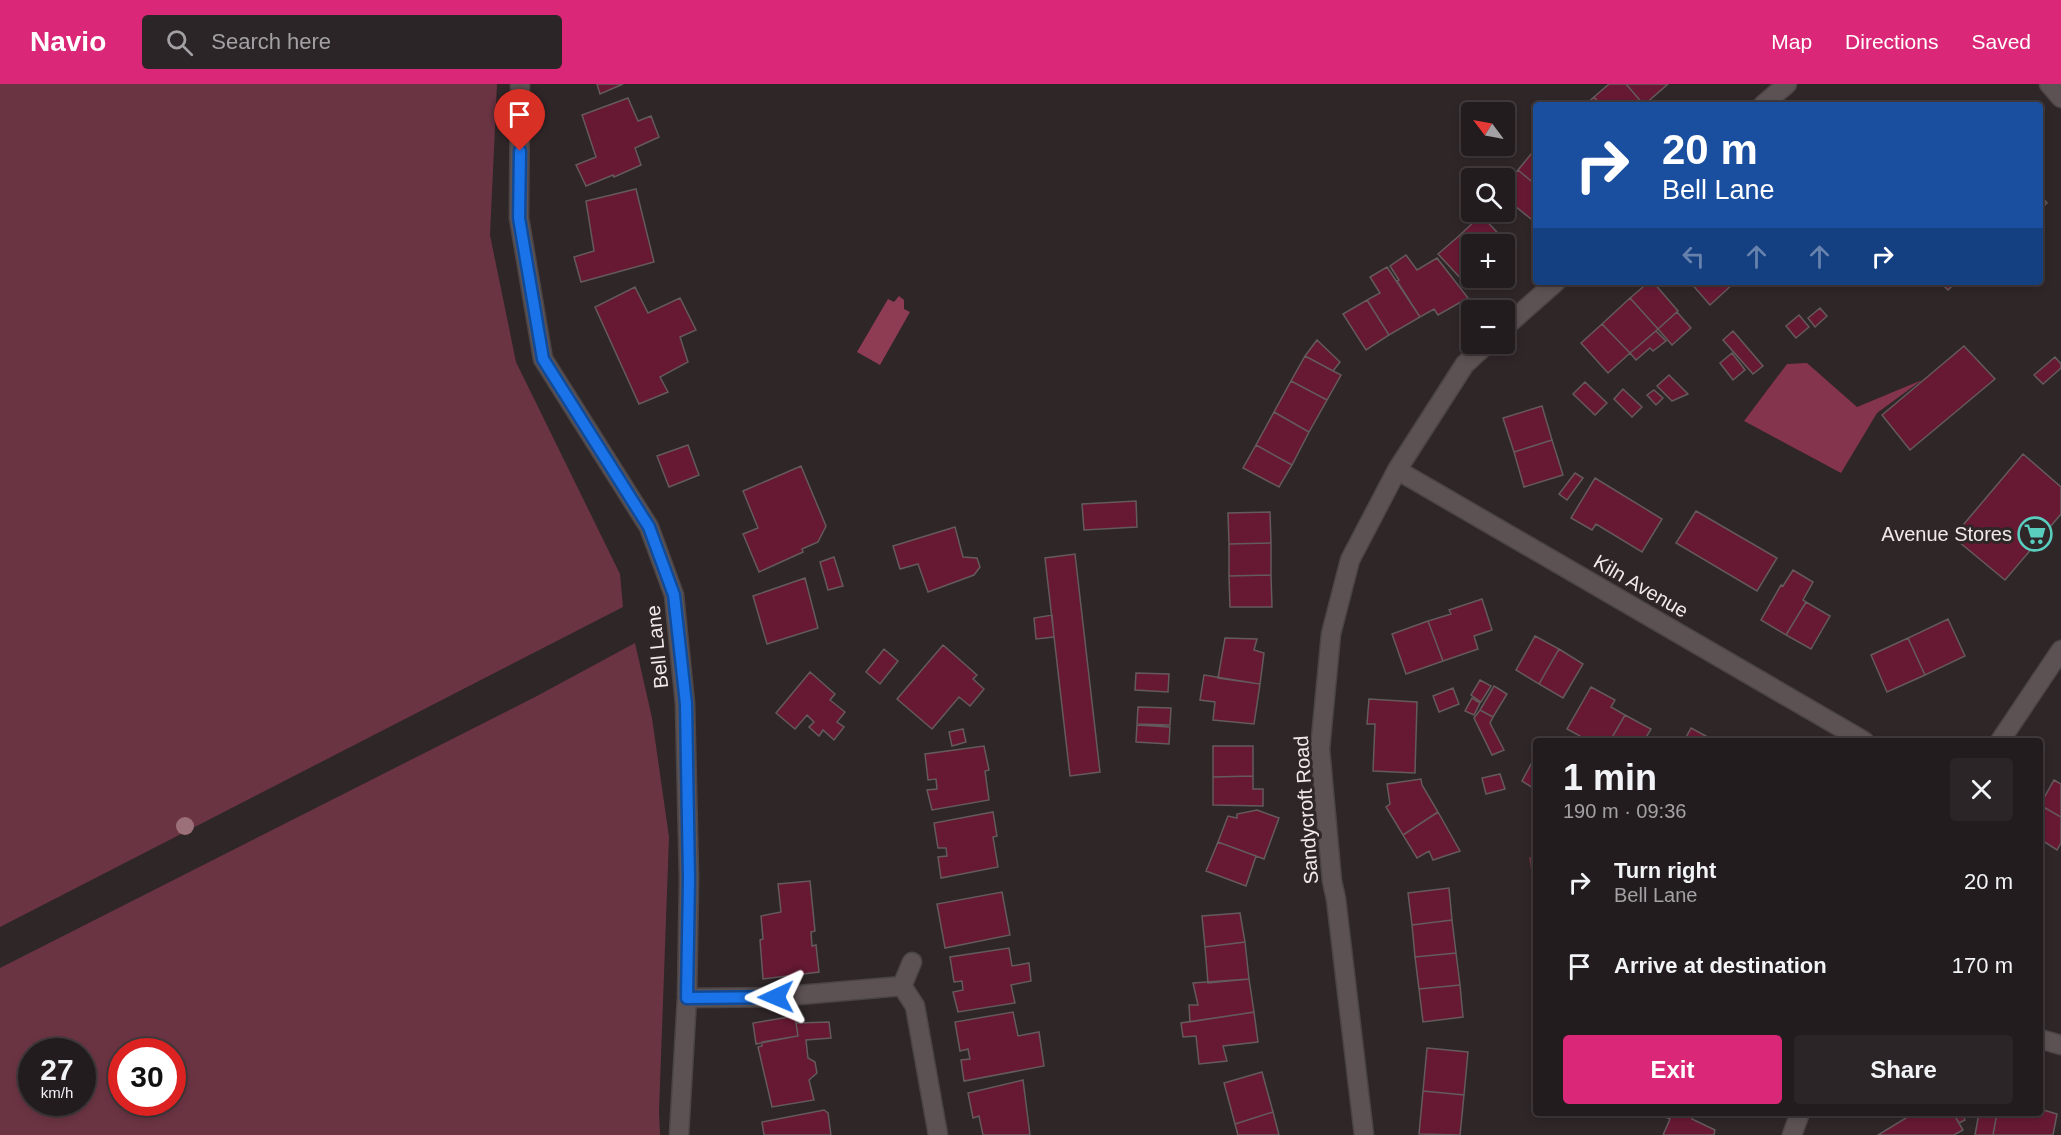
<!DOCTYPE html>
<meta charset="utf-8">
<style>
body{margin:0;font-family:Helvetica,sans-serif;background:#2b2527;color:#f1f3f6;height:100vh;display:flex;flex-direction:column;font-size:22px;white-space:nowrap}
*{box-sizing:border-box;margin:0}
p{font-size:20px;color:#a3a1a4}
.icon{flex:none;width:33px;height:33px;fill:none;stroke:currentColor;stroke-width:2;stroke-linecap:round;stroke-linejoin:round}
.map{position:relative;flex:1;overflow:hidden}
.drawer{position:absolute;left:1533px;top:654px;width:510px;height:378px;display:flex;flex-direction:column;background:#231c1e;border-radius:6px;box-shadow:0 3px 9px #0003,0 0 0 2px #403a3c}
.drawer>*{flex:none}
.guide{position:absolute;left:1533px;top:18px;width:510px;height:183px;border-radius:6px;box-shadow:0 3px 9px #0003,0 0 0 2px #403a3c;background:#1a4fa0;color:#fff;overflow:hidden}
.needle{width:39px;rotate:302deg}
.tools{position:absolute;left:1461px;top:18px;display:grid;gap:12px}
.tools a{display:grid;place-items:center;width:54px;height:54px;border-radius:6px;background:#231c1e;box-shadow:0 3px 9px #0003,0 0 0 2px #403a3c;font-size:30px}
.speed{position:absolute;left:18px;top:954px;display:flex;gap:12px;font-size:30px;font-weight:700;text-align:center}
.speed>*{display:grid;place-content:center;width:78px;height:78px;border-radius:50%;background:#231c1e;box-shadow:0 3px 9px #0003,0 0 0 2px #403a3c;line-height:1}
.speed small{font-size:15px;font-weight:400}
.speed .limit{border:9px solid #d22;background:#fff;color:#111}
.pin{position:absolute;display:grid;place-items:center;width:51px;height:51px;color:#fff;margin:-62px -26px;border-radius:50% 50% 50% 0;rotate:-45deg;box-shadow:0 0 6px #0007}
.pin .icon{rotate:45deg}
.me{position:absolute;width:66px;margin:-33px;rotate:269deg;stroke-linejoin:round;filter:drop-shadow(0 0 4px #0008)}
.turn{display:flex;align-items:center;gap:21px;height:126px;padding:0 30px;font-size:27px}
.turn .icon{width:78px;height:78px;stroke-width:2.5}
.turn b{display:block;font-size:42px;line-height:51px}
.lanes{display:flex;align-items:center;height:57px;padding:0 30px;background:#0003;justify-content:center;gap:30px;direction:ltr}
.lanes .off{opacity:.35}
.round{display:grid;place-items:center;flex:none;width:63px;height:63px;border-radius:6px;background:#2b2527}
.head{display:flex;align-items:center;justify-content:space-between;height:102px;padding:0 30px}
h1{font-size:36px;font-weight:800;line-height:45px}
.primary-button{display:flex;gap:12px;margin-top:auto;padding:12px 30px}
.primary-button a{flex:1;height:69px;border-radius:6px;background:#db2777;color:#fff;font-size:24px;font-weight:800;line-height:69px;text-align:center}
.primary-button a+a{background:#2b2527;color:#f1f3f6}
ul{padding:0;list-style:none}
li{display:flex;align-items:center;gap:18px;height:84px;padding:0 30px}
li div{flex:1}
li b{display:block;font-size:22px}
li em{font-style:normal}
header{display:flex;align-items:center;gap:36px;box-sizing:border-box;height:84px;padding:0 30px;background:#db2777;color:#fff}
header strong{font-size:28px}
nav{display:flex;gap:33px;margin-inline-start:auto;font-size:21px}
.search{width:420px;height:54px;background:#2b2527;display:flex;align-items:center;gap:15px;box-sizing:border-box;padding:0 21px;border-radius:6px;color:#a3a1a4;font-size:22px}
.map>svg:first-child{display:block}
.green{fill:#6b3443;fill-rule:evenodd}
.forest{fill:#84344c}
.water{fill:#8d3c54}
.building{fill:#671934;stroke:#645a5c;stroke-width:1.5}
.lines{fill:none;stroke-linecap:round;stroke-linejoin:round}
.street-casing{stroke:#4b4445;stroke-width:21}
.street{stroke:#5c5254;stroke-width:18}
.tree{fill:#9b7079}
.route-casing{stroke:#114b97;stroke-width:15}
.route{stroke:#1a73e8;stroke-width:10}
.labels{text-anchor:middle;stroke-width:6;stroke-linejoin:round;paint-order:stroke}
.poi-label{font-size:20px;fill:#f0eaeb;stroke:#2f2628;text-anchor:end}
.street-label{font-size:20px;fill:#f0eaeb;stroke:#2f2628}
</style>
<header>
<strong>Navio</strong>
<div class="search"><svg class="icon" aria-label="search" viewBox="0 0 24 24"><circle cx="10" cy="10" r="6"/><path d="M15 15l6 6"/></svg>Search here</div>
<nav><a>Map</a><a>Directions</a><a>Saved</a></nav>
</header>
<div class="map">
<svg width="2061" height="1051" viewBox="0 0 2061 1051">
<rect width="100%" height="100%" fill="#2f2628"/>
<!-- green -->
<path class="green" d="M 0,0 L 497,0 L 490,151 L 516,278 L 620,490 L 623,523 L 0,843 Z
M 635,559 L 652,634 L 669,753 L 659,1027 L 660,1051 L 0,1051 L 0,884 L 537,612 ZM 32,968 L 82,968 L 82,1018 L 32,1018 ZM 122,968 L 172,968 L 172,1018 L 122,1018 Z
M 1529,773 L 1536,775 L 1536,818 Z"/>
<!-- forest -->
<path class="forest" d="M 1807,279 L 1857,323 L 1922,296 L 1877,329 L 1841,389 L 1744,337 L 1787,280 Z"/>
<!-- water -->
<path class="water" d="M 899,212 L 904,216 L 904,225 L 910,228 L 880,281 L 857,268 L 888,215 L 894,218 Z"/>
<!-- building -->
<path class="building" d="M 597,0 L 623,0 L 600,10 Z
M 1609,0 L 1626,0 L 1644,21 L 1601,21 L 1594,13 Z
M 1626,0 L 1668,0 L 1644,21 Z
M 1594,13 L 1601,21 L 1585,21 Z
M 628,14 L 638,37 L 651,32 L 659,53 L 635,64 L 641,81 L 614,93 L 613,91 L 586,102 L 576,81 L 596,73 L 582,31 Z
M 1948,18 L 1948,21 L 1911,21 L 1911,19 Z
M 1536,64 L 1536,101 L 1518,86 Z
M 1518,86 L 1536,101 L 1536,129 L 1531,135 L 1504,113 L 1504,102 Z
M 636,105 L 654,178 L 581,198 L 574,173 L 594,167 L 586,117 Z
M 2040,111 L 2047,119 L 2040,125 Z
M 1481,131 L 1508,160 L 1504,163 L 1504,160 L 1472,160 L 1472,163 L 1460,151 Z
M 1460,151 L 1472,163 L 1472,194 L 1465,199 L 1438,170 Z
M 1406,171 L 1417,186 L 1437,174 L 1468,214 L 1438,231 L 1434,225 L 1420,233 L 1397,197 L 1399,196 L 1390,182 Z
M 1387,183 L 1420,233 L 1389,251 L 1367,216 L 1380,209 L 1370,193 Z
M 1649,198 L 1653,198 L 1678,227 L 1658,245 L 1630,214 Z
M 1690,198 L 1733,198 L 1734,199 L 1710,221 Z
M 1940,198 L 1956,198 L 1948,206 Z
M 635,203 L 648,229 L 680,214 L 696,246 L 680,253 L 688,278 L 660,293 L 668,308 L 639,320 L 595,223 Z
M 1630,214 L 1658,245 L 1630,269 L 1602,240 Z
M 1367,216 L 1389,251 L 1366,266 L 1343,230 Z
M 1820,224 L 1827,232 L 1815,243 L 1808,234 Z
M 1677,228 L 1691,244 L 1672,261 L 1658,245 Z
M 1799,231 L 1809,243 L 1796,254 L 1786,242 Z
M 1602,240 L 1630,269 L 1608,289 L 1581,259 Z
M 1656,247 L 1666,257 L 1653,267 L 1650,264 L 1636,276 L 1630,269 Z
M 1733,247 L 1763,282 L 1753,290 L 1723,256 Z
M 1317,256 L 1340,278 L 1333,287 L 1305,272 Z
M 1964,262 L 1995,295 L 1910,366 L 1882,331 Z
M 1732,269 L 1745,286 L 1733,296 L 1720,279 Z
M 1305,272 L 1341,291 L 1327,316 L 1291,297 Z
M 2055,273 L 2061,280 L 2061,284 L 2043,300 L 2034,291 Z
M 1669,291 L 1688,310 L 1672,317 L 1657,302 Z
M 1291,297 L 1327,316 L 1309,348 L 1274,328 Z
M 1585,298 L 1607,319 L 1595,331 L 1573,310 Z
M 1623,305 L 1642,323 L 1632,333 L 1614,315 Z
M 1654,306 L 1663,314 L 1656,321 L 1647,311 Z
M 1542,322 L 1552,356 L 1514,368 L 1503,334 Z
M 1274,328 L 1309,348 L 1292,381 L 1256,361 Z
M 1552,356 L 1563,391 L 1524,403 L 1514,368 Z
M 688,361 L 699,391 L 669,403 L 657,372 Z
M 1256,361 L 1292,381 L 1279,403 L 1243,384 Z
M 2023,370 L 2061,403 L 2061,430 L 2005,496 L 1953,453 Z
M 801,382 L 826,442 L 818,458 L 802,465 L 803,468 L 759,488 L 743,450 L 758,444 L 743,407 Z
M 1575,389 L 1583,394 L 1567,416 L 1559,410 Z
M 1595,394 L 1662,435 L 1642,468 L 1596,440 L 1592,446 L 1571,434 Z
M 1136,417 L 1137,443 L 1084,446 L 1082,420 Z
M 1696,427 L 1777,474 L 1757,507 L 1676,459 Z
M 1270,428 L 1271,459 L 1229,460 L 1228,429 Z
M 955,443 L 963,473 L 977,474 L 980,483 L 974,491 L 928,508 L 918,480 L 900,485 L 893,462 Z
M 1271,459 L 1271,491 L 1229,492 L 1229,460 Z
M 1075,470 L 1100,688 L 1070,692 L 1045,474 Z
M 834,473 L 843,502 L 828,506 L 820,478 Z
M 1793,486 L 1813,498 L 1803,516 L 1806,518 L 1786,551 L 1761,536 L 1781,501 L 1783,502 Z
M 1271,491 L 1272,523 L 1230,523 L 1229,492 Z
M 805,494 L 818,544 L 767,560 L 753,512 Z
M 1482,515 L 1492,546 L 1474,552 L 1478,565 L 1443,577 L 1428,537 L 1451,530 L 1449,526 Z
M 1806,518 L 1830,532 L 1811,565 L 1786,551 Z
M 1052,531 L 1054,553 L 1036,555 L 1034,534 Z
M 1948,535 L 1965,572 L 1925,591 L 1908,554 Z
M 1428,537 L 1443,577 L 1406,590 L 1392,550 Z
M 1535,552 L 1559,565 L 1539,600 L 1516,586 Z
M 1225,554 L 1257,555 L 1254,566 L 1264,569 L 1260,600 L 1218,594 Z
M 1908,554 L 1925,591 L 1887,608 L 1871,571 Z
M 943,561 L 977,591 L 973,595 L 984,605 L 970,622 L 959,613 L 932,645 L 897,615 Z
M 884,565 L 898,577 L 880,600 L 866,588 Z
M 1559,565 L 1583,580 L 1563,614 L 1539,600 Z
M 810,588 L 835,610 L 830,616 L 845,628 L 837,638 L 844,643 L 834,656 L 823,646 L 819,652 L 809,643 L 814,638 L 807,631 L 795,645 L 776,629 Z
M 1136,589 L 1169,590 L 1168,608 L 1135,606 Z
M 1204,591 L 1260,600 L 1254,640 L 1213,636 L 1215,618 L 1200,616 Z
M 1480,596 L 1491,602 L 1481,618 L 1471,611 Z
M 1494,602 L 1507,610 L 1493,633 L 1480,626 Z
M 1591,603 L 1615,616 L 1611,623 L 1625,631 L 1610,657 L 1589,657 L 1567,645 Z
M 1453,604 L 1459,620 L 1439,628 L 1433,612 Z
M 1472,614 L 1480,619 L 1474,631 L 1465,627 Z
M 1369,615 L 1417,618 L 1415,689 L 1373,687 L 1375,640 L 1367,640 Z
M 1138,623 L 1171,624 L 1170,641 L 1137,640 Z
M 1480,626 L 1493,633 L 1490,639 L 1504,666 L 1492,671 L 1474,634 Z
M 1625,631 L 1651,645 L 1644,657 L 1610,657 Z
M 1137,641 L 1170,643 L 1169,660 L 1136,658 Z
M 1691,644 L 1715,657 L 1684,657 Z
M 963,645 L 966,658 L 952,662 L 949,648 Z
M 984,662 L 989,686 L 985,687 L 989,716 L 932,726 L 927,706 L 937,705 L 936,695 L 928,696 L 925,670 Z
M 1213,662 L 1253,662 L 1253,692 L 1213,693 Z
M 1536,671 L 1536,699 L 1533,704 L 1522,697 Z
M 1500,690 L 1505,705 L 1486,710 L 1482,694 Z
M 1253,692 L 1253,705 L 1263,705 L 1263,722 L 1213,721 L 1213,693 Z
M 1421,695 L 1422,701 L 1438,728 L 1403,751 L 1386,723 L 1390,720 L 1387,700 Z
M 2054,696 L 2061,700 L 2061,733 L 2040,721 Z
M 2040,721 L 2061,733 L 2061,759 L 2057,766 L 2040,755 Z
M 1257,726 L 1279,734 L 1264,775 L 1218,758 L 1228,732 L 1237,734 L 1237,730 Z
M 993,728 L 997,752 L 993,753 L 998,783 L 941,794 L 938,773 L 947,772 L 946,764 L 938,764 L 934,739 Z
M 1438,728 L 1460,767 L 1433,776 L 1429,767 L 1417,774 L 1403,751 Z
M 1218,758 L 1256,772 L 1246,802 L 1206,787 Z
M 810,797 L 815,847 L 811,848 L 812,862 L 816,861 L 819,888 L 763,895 L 760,856 L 763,855 L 761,832 L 781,828 L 778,800 Z
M 1449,804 L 1452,836 L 1412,841 L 1408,809 Z
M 1002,808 L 1010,851 L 945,864 L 937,820 Z
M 1240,829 L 1245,858 L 1205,863 L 1202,832 Z
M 1452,836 L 1456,869 L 1415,873 L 1412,841 Z
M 1245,858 L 1249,895 L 1208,899 L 1205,863 Z
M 1009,864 L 1012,882 L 1029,879 L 1031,897 L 1011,901 L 1015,919 L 958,928 L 953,908 L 963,906 L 962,897 L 954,898 L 950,873 Z
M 1456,869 L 1460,901 L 1419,905 L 1415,873 Z
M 1249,895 L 1254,928 L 1190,938 L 1189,921 L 1198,921 L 1193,899 Z
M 1460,901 L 1463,933 L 1423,938 L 1419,905 Z
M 1013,928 L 1018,952 L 1039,948 L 1044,982 L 964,997 L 961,976 L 970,975 L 968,965 L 960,967 L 955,938 Z
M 1254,928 L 1258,958 L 1223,962 L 1227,977 L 1199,980 L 1196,952 L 1183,953 L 1181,939 Z
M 795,932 L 798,952 L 756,960 L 753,939 Z
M 829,938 L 831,954 L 806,956 L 808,974 L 815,978 L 817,989 L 809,996 L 814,1016 L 772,1023 L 758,963 L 762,962 L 762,958 L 798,952 L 796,939 Z
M 1427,964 L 1468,968 L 1464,1011 L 1423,1007 Z
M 1262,988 L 1273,1028 L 1235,1040 L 1224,999 Z
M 1023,996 L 1030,1051 L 983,1051 L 979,1032 L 973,1034 L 968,1009 Z
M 1423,1007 L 1464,1011 L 1460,1051 L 1419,1050 Z
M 2040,1025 L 2057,1030 L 2053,1051 L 1993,1051 L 1997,1029 L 2040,1029 Z
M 824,1026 L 828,1029 L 831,1051 L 764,1051 L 762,1038 Z
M 1273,1028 L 1279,1051 L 1238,1051 L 1235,1040 Z
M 1656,1029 L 1693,1029 L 1692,1035 L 1715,1046 L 1714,1051 L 1663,1051 L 1670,1035 Z
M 1914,1029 L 1953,1029 L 1963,1046 L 1954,1051 L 1878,1051 Z
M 1953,1029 L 1961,1029 L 1965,1036 L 1959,1039 Z
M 1979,1029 L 1997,1029 L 1993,1051 L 1975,1051 Z"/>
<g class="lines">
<defs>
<path id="street" d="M 520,0 L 519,134 L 543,275 L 649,443 L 674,511 L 685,620 L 689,795 L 687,914 L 679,1051
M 2049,0 L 2061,14
M 1763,21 L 1787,0
M 1504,244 L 1556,198
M 1397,386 L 1864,657
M 2000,657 L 2061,566
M 902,902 L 912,878
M 687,914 L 776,913 L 902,902 L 915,922 L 938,1051
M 2040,955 L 2061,961
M 1364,1051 L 1336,815 L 1332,797 L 1320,665 L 1331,550 L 1350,476 L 1397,386 L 1465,280 L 1487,260
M 1792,1051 L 1800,1029"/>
</defs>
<!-- street casing -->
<use href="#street" class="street-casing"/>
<!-- street -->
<use href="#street" class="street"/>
</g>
<!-- trees -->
<circle class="tree" cx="185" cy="742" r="9"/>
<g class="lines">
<defs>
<path id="route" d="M 520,67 L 519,134 L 543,275 L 649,443 L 674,511 L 686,620 L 689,795 L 687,914 L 776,913"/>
</defs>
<!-- route casing -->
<use href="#route" class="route-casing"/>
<!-- route -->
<use href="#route" class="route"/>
</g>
<!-- icons -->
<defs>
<symbol id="supermarket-ring" viewBox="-11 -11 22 22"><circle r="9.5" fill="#2f2628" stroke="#59cebf" stroke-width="1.5"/><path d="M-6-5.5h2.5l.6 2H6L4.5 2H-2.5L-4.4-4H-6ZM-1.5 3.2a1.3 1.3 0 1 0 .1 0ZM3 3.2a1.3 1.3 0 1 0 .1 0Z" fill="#59cebf"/></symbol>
</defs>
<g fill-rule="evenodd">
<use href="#supermarket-ring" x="2016" y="431" width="38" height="38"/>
</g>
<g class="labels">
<!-- poi labels -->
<g class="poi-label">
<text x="2012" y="457">Avenue Stores</text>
</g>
<!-- street labels -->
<g class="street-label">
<text transform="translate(1641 502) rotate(30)" y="7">Kiln Avenue</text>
<text transform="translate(657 563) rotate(-96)" y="7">Bell Lane</text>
<text transform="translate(1306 726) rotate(-94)" y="7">Sandycroft Road</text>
</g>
</g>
</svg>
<div class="tools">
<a><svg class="needle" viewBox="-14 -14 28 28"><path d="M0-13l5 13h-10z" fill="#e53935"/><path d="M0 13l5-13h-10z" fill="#a3a1a4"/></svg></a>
<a><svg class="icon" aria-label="search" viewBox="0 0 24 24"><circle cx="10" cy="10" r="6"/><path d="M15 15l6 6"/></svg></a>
<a>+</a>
<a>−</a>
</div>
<div class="speed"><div>27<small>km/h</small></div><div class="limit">30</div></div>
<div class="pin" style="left:520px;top:67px;background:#d93025"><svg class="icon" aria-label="arrive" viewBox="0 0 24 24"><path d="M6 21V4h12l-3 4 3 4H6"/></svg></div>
<svg class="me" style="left:776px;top:913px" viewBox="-20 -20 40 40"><path d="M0-17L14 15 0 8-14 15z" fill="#1a73e8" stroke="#fff" stroke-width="4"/></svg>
<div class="guide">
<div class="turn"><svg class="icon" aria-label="right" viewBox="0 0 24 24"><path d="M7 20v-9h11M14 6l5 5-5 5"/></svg><div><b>20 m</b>Bell Lane</div></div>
<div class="lanes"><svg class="icon off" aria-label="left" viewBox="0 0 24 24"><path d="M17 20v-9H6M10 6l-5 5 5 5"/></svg><svg class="icon off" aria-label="ahead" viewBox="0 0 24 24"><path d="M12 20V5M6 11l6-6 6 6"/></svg><svg class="icon off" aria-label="ahead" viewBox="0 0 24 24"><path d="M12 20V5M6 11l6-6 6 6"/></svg><svg class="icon" aria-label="right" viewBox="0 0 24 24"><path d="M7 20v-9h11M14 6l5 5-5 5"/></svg></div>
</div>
<section class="drawer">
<div class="head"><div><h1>1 min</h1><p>190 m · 09:36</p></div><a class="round"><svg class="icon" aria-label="close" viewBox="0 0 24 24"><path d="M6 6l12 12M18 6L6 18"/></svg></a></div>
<ul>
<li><svg class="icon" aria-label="right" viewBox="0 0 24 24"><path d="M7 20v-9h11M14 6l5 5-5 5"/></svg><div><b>Turn right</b><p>Bell Lane</p></div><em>20 m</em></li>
<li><svg class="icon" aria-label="arrive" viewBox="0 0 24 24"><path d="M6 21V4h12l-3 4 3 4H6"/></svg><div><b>Arrive at destination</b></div><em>170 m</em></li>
</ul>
<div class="primary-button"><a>Exit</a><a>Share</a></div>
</section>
</div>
